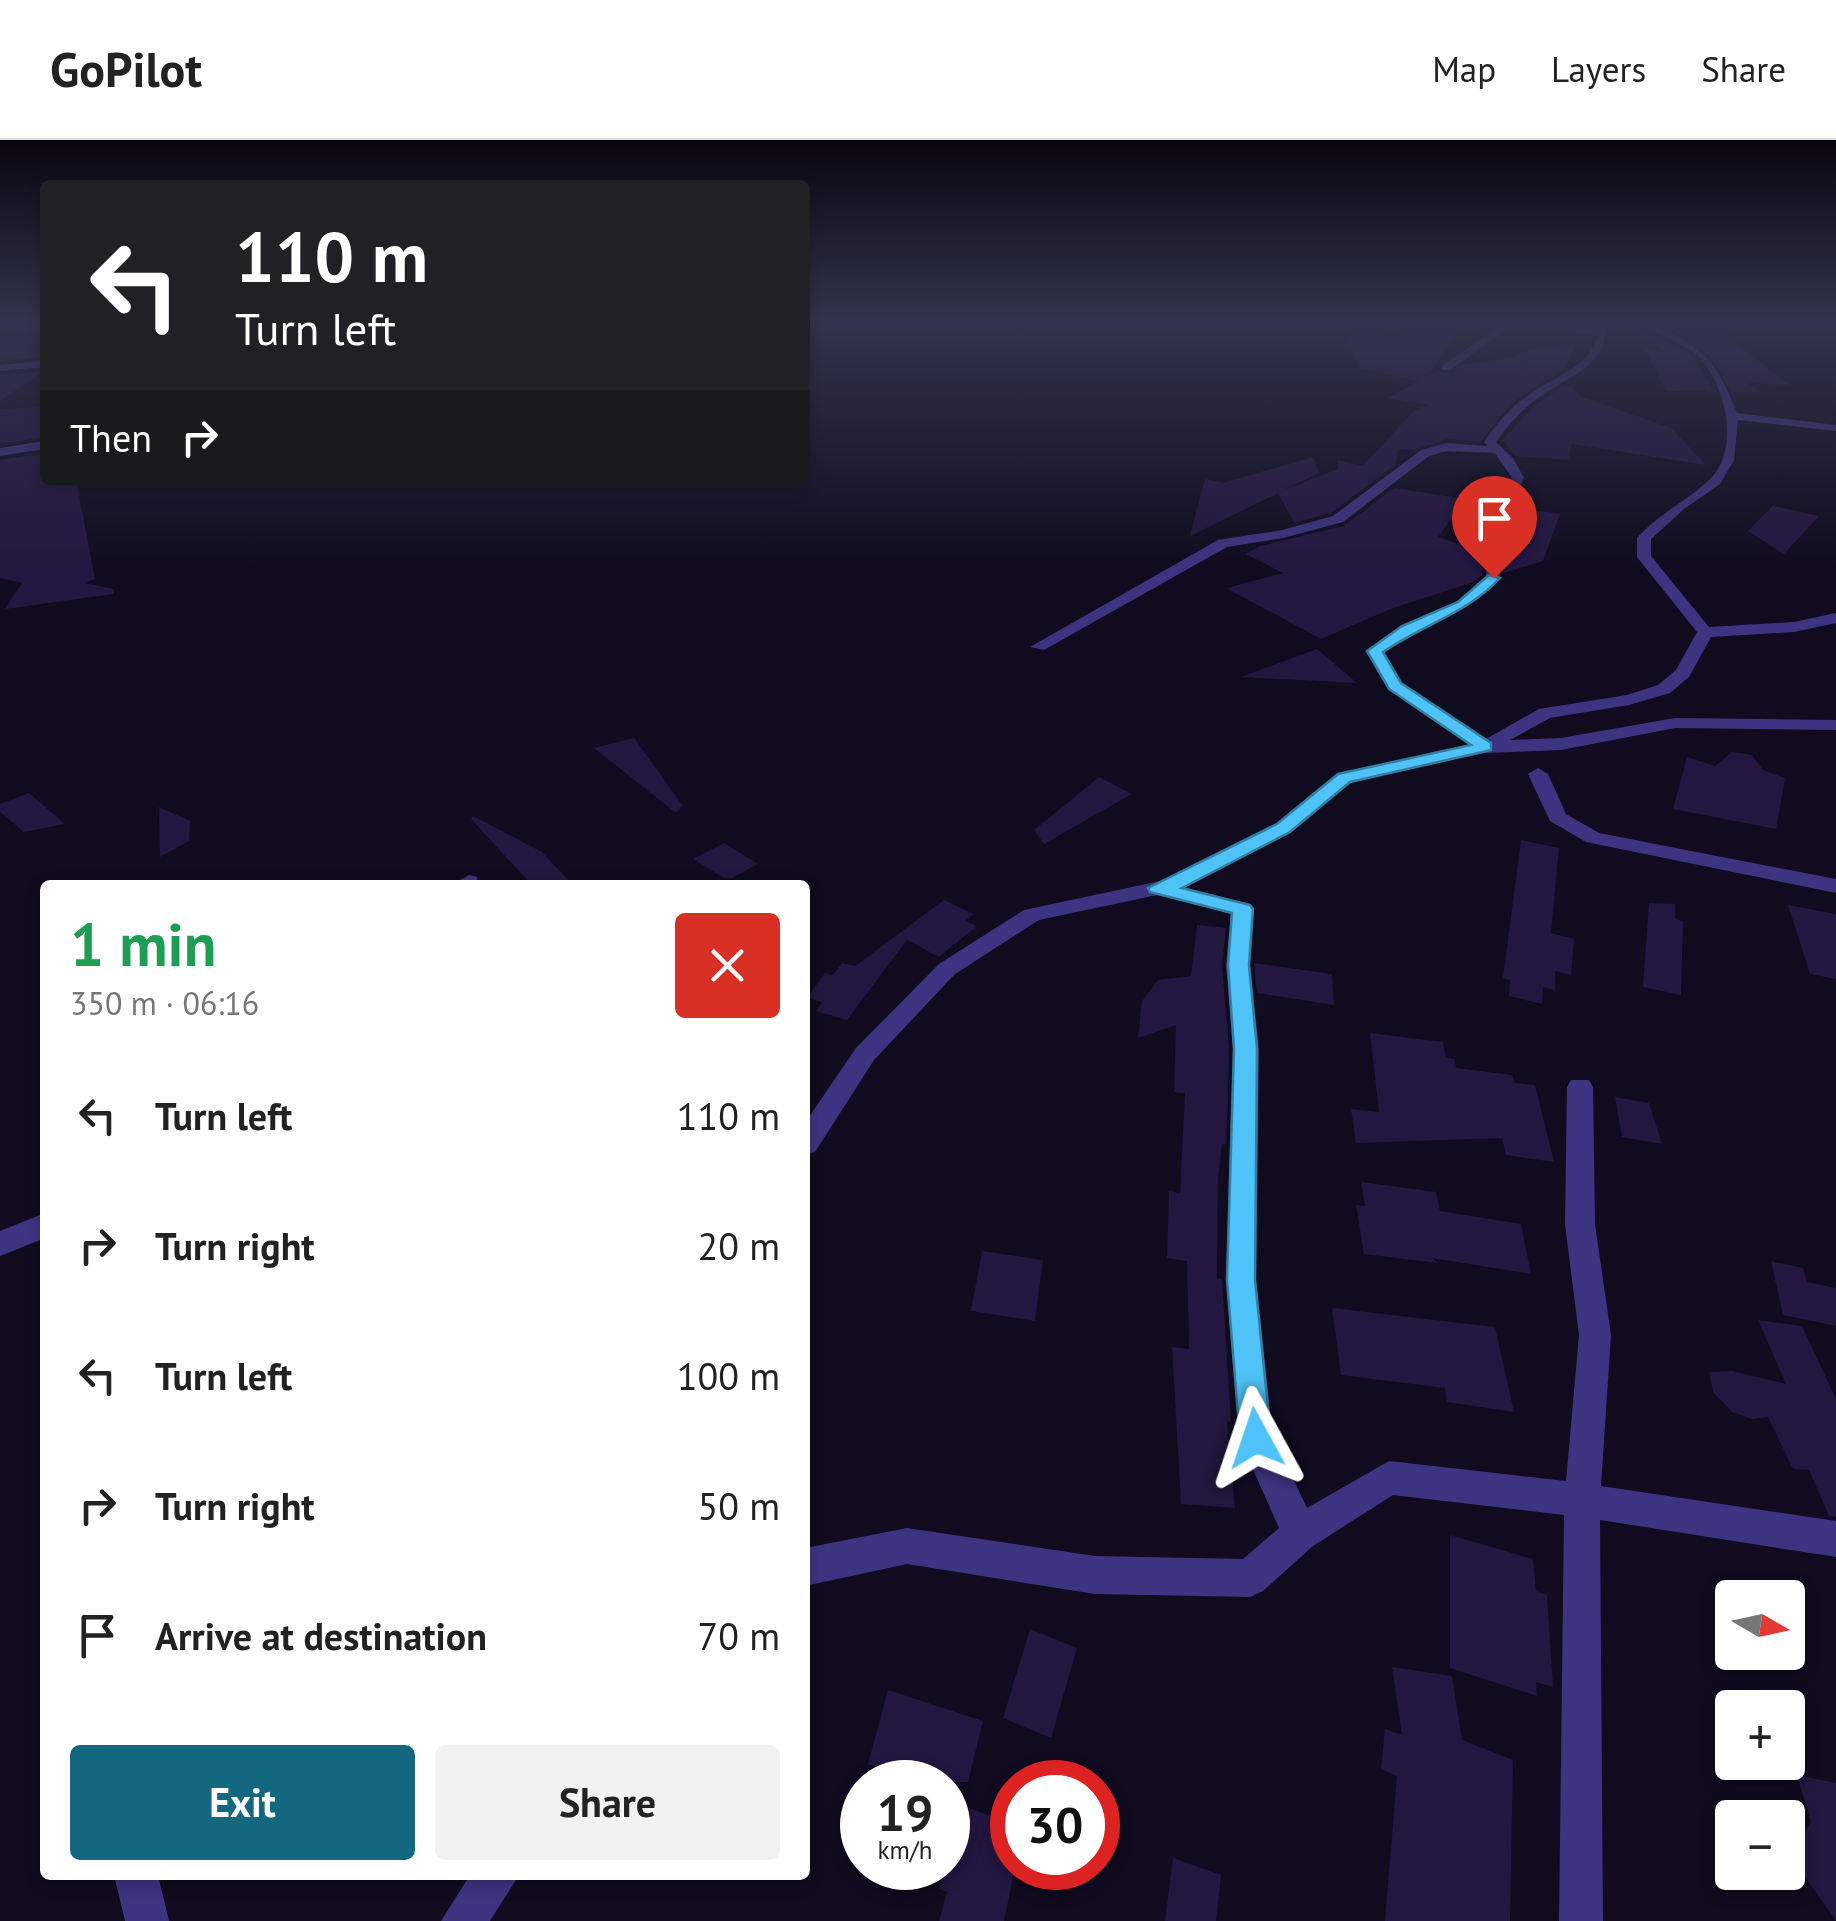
<!DOCTYPE html>
<meta charset="utf-8">
<style>
body{margin:0;font-family:"PT Sans",sans-serif;background:#f2f2f2;color:#222;height:100vh;display:flex;flex-direction:column;font-size:38px;white-space:nowrap}
*{box-sizing:border-box;margin:0}
p{font-size:32px;color:#767676}
.icon{flex:none;width:55px;height:55px;fill:none;stroke:currentColor;stroke-width:2;stroke-linecap:round;stroke-linejoin:round}
.map{position:relative;flex:1;overflow:hidden}
.drawer{position:absolute;left:40px;top:740px;width:770px;height:1000px;display:flex;flex-direction:column;background:#fff;border-radius:10px;box-shadow:0 5px 15px #0003}
.drawer>*{flex:none}
.hud{position:absolute;left:40px;top:40px;width:770px;height:305px;border-radius:10px;box-shadow:0 5px 15px #0003;background:#202124;color:#fff;overflow:hidden}
.needle{width:65px;rotate:99deg}
.fabs{position:absolute;left:1715px;top:1440px;display:grid;gap:20px}
.fabs a{display:grid;place-items:center;width:90px;height:90px;border-radius:10px;background:#fff;box-shadow:0 5px 15px #0003;font-size:50px}
.speed{position:absolute;left:840px;top:1620px;display:flex;gap:20px;font-size:50px;font-weight:700;text-align:center}
.speed>*{display:grid;place-content:center;width:130px;height:130px;border-radius:50%;background:#fff;box-shadow:0 5px 15px #0003;line-height:1}
.speed small{font-size:25px;font-weight:400}
.speed .limit{border:15px solid #d22;background:#fff;color:#111}
.pin{position:absolute;display:grid;place-items:center;width:85px;height:85px;color:#fff;margin:-102px -42px;border-radius:50% 50% 50% 0;rotate:-45deg;box-shadow:0 0 10px #0007}
.pin .icon{rotate:45deg}
.me{position:absolute;width:110px;margin:-55px;rotate:355deg;stroke-linejoin:round;filter:drop-shadow(0 0 8px #0008)}
.turn{display:flex;align-items:center;gap:35px;height:210px;padding:0 30px;font-size:45px}
.turn .icon{width:130px;height:130px;stroke-width:2.5}
.turn b{display:block;font-size:70px;line-height:85px}
.then{display:flex;align-items:center;height:95px;padding:0 30px;background:#0003;gap:20px;font-size:38px}
.round{display:grid;place-items:center;flex:none;width:105px;height:105px;border-radius:10px;background:#f2f2f2}
.overview{display:flex;align-items:center;justify-content:space-between;height:170px;padding:0 30px}
h1{font-size:60px;font-weight:700;line-height:75px;color:#1e9e55}
.primary-button{display:flex;gap:20px;margin-top:auto;padding:20px 30px}
.primary-button a{flex:1;height:115px;border-radius:10px;background:#136880;color:#fff;font-size:40px;font-weight:700;line-height:115px;text-align:center}
.primary-button a+a{background:#f2f2f2;color:#222}
ul{padding:0;list-style:none}
li{display:flex;align-items:center;gap:30px;height:130px;padding:0 30px}
li div{flex:1}
li b{display:block;font-size:38px}
li em{font-style:normal}
header{display:flex;align-items:center;gap:60px;box-sizing:border-box;height:140px;padding:0 50px;background:#fff;border-bottom:2px solid #e0e0e0}
header strong{font-size:48px}
nav{display:flex;gap:55px;margin-inline-start:auto;font-size:35px}
.map>svg:first-child{display:block}
.building{fill:#231640}
.lines{fill:none;stroke-linecap:round;stroke-linejoin:round}
.minor{fill:#3e3380;fill-rule:evenodd}
.route{fill:#4fc3f7;stroke:#337fa1;stroke-width:2.5}
</style>
<header>
<strong>GoPilot</strong>
<nav><a>Map</a><a>Layers</a><a>Share</a></nav>
</header>
<div class="map">
<svg width="1836" height="1781" viewBox="0 0 1836 1781">
<rect width="100%" height="100%" fill="#100b1e"/>
<!-- building -->
<path class="building" d="M 1458,182 L 1465,182 L 1428,235 L 1438,230 L 1450,234 L 1463,225 L 1513,217 L 1529,210 L 1576,204 L 1564,229 L 1512,263 L 1480,302 L 1447,299 L 1414,310 L 1398,309 L 1396,324 L 1331,373 L 1294,383 L 1278,353 L 1190,396 L 1205,339 L 1223,343 L 1313,317 L 1319,333 L 1281,351 L 1338,329 L 1338,320 L 1363,326 L 1414,271 L 1428,265 L 1388,258 L 1419,241 L 1359,228 L 1347,198 L 1373,187 L 1386,201 Z
M 1627,186 L 1638,186 L 1691,215 L 1715,252 L 1666,251 L 1645,209 L 1664,211 Z
M 1667,186 L 1703,187 L 1724,194 L 1790,245 L 1747,243 L 1761,252 L 1732,252 L 1710,216 Z
M 13,193 L 45,193 L 45,217 L 0,221 L 0,204 Z
M 44,231 L 0,261 L 0,235 Z
M 1563,246 L 1571,247 L 1582,257 L 1671,288 L 1706,325 L 1572,304 L 1568,320 L 1516,316 L 1502,300 L 1532,268 Z
M 45,267 L 45,297 L 0,304 L 0,269 Z
M 45,313 L 45,340 L 76,340 L 95,439 L 85,443 L 114,449 L 114,454 L 5,469 L 22,443 L 0,438 L 0,320 Z
M 1394,348 L 1458,358 L 1453,376 L 1438,397 L 1483,412 L 1482,435 L 1474,442 L 1393,468 L 1321,499 L 1226,448 L 1283,433 L 1246,414 L 1260,406 L 1344,386 Z
M 1773,366 L 1819,376 L 1784,414 L 1748,391 Z
M 1528,369 L 1560,374 L 1543,421 L 1504,433 L 1504,419 L 1509,421 Z
M 1317,509 L 1357,543 L 1241,537 Z
M 634,598 L 683,666 L 676,673 L 594,608 Z
M 1732,612 L 1752,615 L 1763,630 L 1785,638 L 1776,689 L 1673,669 L 1687,617 L 1715,626 Z
M 1099,637 L 1132,654 L 1044,704 L 1034,690 Z
M 29,653 L 65,684 L 24,692 L 0,672 L 0,664 Z
M 159,667 L 190,681 L 189,701 L 160,717 Z
M 473,676 L 542,712 L 573,745 L 532,745 L 471,679 Z
M 1521,700 L 1559,708 L 1551,793 L 1574,799 L 1571,835 L 1555,831 L 1555,850 L 1543,847 L 1542,864 L 1509,856 L 1510,840 L 1503,838 Z
M 724,703 L 758,724 L 732,738 L 724,738 L 693,719 Z
M 944,760 L 974,774 L 965,781 L 977,786 L 939,817 L 907,800 L 847,880 L 816,871 L 822,862 L 807,858 L 825,833 L 833,835 L 842,823 L 855,826 Z
M 1649,763 L 1675,764 L 1675,779 L 1683,781 L 1681,855 L 1643,847 Z
M 1788,765 L 1836,774 L 1836,839 L 1810,834 Z
M 1197,785 L 1226,788 L 1222,825 L 1229,909 L 1226,1004 L 1222,1004 L 1218,1040 L 1217,1138 L 1222,1139 L 1231,1282 L 1227,1281 L 1235,1368 L 1181,1364 L 1172,1207 L 1189,1209 L 1187,1121 L 1167,1118 L 1169,1051 L 1180,1053 L 1185,953 L 1174,952 L 1176,885 L 1138,898 L 1142,861 L 1158,840 L 1191,836 Z
M 1254,823 L 1332,834 L 1334,865 L 1257,853 Z
M 1370,893 L 1443,902 L 1446,918 L 1455,919 L 1456,928 L 1512,935 L 1515,943 L 1535,945 L 1554,1022 L 1506,1015 L 1502,998 L 1356,1003 L 1351,969 L 1379,972 Z
M 1615,957 L 1649,963 L 1662,1004 L 1622,997 Z
M 1361,1042 L 1436,1052 L 1440,1071 L 1521,1084 L 1531,1134 L 1432,1118 L 1438,1123 L 1364,1114 L 1356,1065 L 1365,1066 Z
M 982,1111 L 1043,1120 L 1035,1181 L 971,1171 Z
M 1771,1121 L 1803,1128 L 1807,1142 L 1836,1148 L 1836,1186 L 1783,1175 Z
M 1332,1168 L 1495,1187 L 1514,1272 L 1447,1262 L 1445,1248 L 1341,1235 Z
M 1758,1180 L 1802,1186 L 1836,1259 L 1836,1377 L 1829,1376 L 1809,1330 L 1793,1329 L 1768,1277 L 1752,1279 L 1732,1272 L 1713,1252 L 1709,1232 L 1732,1231 L 1786,1244 Z
M 1450,1395 L 1533,1419 L 1536,1451 L 1547,1455 L 1553,1547 L 1536,1542 L 1537,1556 L 1450,1528 Z
M 1030,1489 L 1077,1508 L 1051,1598 L 1003,1578 Z
M 1392,1527 L 1452,1536 L 1462,1600 L 1513,1620 L 1510,1781 L 1385,1781 L 1397,1636 L 1381,1629 L 1385,1589 L 1402,1595 Z
M 888,1550 L 983,1581 L 968,1642 L 920,1642 L 868,1624 Z
M 1797,1635 L 1836,1643 L 1836,1781 L 1798,1727 L 1796,1704 L 1811,1682 Z
M 961,1665 L 1012,1684 L 1012,1742 L 1004,1781 L 939,1781 L 947,1752 L 939,1749 Z
M 1173,1718 L 1221,1735 L 1216,1781 L 1165,1781 Z"/>
<g class="lines">
<!-- minor -->
<path class="minor" d="M 1505,182 L 1598,188 L 1598,182 L 1606,182 C 1609,224 1572,235 1542,255 C 1524,267 1509,284 1496,302 L 1513,318 L 1524,338 L 1502,385 L 1500,438 C 1468,474 1423,485 1384,512 L 1401,542 L 1486,599 L 1539,569 L 1627,555 L 1658,545 L 1676,530 L 1697,492 L 1637,417 L 1637,398 C 1659,373 1688,361 1710,339 C 1742,308 1725,237 1693,212 C 1677,200 1655,194 1638,182 C 1652,181 1663,189 1675,195 C 1713,215 1721,234 1737,273 L 1836,285 L 1836,291 L 1738,280 L 1734,320 L 1720,344 L 1684,369 L 1651,399 L 1651,416 L 1709,487 L 1794,482 L 1836,473 L 1836,483 L 1794,492 L 1711,497 L 1689,537 L 1670,553 L 1629,565 L 1550,578 L 1510,600 L 1561,598 L 1675,578 L 1836,580 L 1836,590 L 1675,588 L 1561,610 L 1485,613 L 1351,642 L 1291,692 L 1183,748 L 1251,764 L 1254,769 L 1250,825 L 1259,909 L 1256,1140 L 1273,1297 L 1307,1368 L 1389,1321 L 1566,1341 L 1579,1195 L 1565,1084 L 1567,947 L 1571,940 L 1589,940 L 1593,947 L 1595,1084 L 1611,1195 L 1601,1346 L 1836,1381 L 1836,1417 L 1600,1380 L 1603,1781 L 1559,1781 L 1564,1375 L 1393,1355 L 1313,1406 L 1263,1451 L 1250,1457 L 1095,1454 L 907,1424 L 805,1446 L 805,1408 L 907,1388 L 1095,1416 L 1243,1419 L 1279,1388 L 1239,1298 L 1226,1140 L 1233,909 L 1226,825 L 1231,773 L 1157,755 L 1039,780 L 955,834 L 874,920 L 815,1012 L 805,1015 L 805,983 L 856,908 L 939,824 L 1024,770 L 1165,740 L 1277,684 L 1337,634 L 1469,605 L 1388,549 L 1367,511 L 1401,486 L 1458,462 L 1486,437 L 1488,385 L 1512,338 L 1495,313 L 1447,311 L 1429,316 L 1343,382 L 1283,398 L 1227,407 L 1044,510 L 1030,507 L 1218,400 L 1282,390 L 1333,376 L 1421,310 L 1447,303 L 1487,306 L 1484,302 C 1496,284 1510,268 1527,256 C 1552,237 1588,229 1598,196 L 1513,184 L 1450,230 L 1442,230 L 1442,226 Z
M 45,183 L 45,189 L 0,190 L 0,184 Z
M 45,221 L 45,227 L 0,231 L 0,225 Z
M 45,301 L 45,309 L 0,316 L 0,308 Z
M 1538,628 L 1548,634 L 1566,674 L 1599,693 L 1836,739 L 1836,753 L 1586,702 L 1550,681 L 1528,634 Z
M 469,735 L 477,737 L 478,745 L 451,745 Z
M 45,1073 L 45,1098 L 0,1116 L 0,1091 Z
M 114,1735 L 158,1735 L 169,1781 L 125,1781 Z
M 470,1735 L 519,1735 L 490,1781 L 441,1781 Z"/>
</g>
<!-- sky -->
<linearGradient id="sky" x2="0" y2="1"><stop stop-color="#090610"/><stop offset="0.42" stop-color="#31344c"/><stop offset="1" stop-color="#31344c" stop-opacity="0"/></linearGradient>
<rect width="1836" height="431" fill="url(#sky)"/>
<!-- route -->
<path class="route" d="M 1489,435 L 1500,438 C 1468,473 1422,485 1383,512 L 1401,543 L 1491,603 L 1491,610 L 1350,642 L 1290,692 L 1182,748 L 1250,765 L 1253,769 L 1249,825 L 1257,909 L 1255,1140 L 1271,1298 L 1267,1308 L 1256,1313 L 1245,1308 L 1240,1298 L 1227,1140 L 1234,909 L 1228,825 L 1232,773 L 1150,752 L 1148,748 L 1277,684 L 1338,634 L 1471,605 L 1389,549 L 1367,511 L 1402,486 L 1458,462 Z"/>
</svg>
<div class="fabs">
<a><svg class="needle" viewBox="-14 -14 28 28"><path d="M0-13l5 13h-10z" fill="#e53935"/><path d="M0 13l5-13h-10z" fill="#767676"/></svg></a>
<a>+</a>
<a>−</a>
</div>
<div class="speed"><div>19<small>km/h</small></div><div class="limit">30</div></div>
<div class="pin" style="left:1494px;top:438px;background:#d93025"><svg class="icon" aria-label="arrive" viewBox="0 0 24 24"><path d="M6 21V4h12l-3 4 3 4H6"/></svg></div>
<svg class="me" style="left:1256px;top:1298px" viewBox="-20 -20 40 40"><path d="M0-17L14 15 0 8-14 15z" fill="#4fc3f7" stroke="#fff" stroke-width="4"/></svg>
<div class="hud">
<div class="turn"><svg class="icon" aria-label="left" viewBox="0 0 24 24"><path d="M17 20v-9H6M10 6l-5 5 5 5"/></svg><div><b>110 m</b>Turn left</div></div>
<div class="then">Then<svg class="icon" aria-label="right" viewBox="0 0 24 24"><path d="M7 20v-9h11M14 6l5 5-5 5"/></svg></div>
</div>
<section class="drawer">
<div class="overview"><div><h1>1 min</h1><p>350 m · 06:16</p></div><a class="round" style="background:#d93025;color:#fff"><svg class="icon" aria-label="close" viewBox="0 0 24 24"><path d="M6 6l12 12M18 6L6 18"/></svg></a></div>
<ul>
<li><svg class="icon" aria-label="left" viewBox="0 0 24 24"><path d="M17 20v-9H6M10 6l-5 5 5 5"/></svg><div><b>Turn left</b></div><em>110 m</em></li>
<li><svg class="icon" aria-label="right" viewBox="0 0 24 24"><path d="M7 20v-9h11M14 6l5 5-5 5"/></svg><div><b>Turn right</b></div><em>20 m</em></li>
<li><svg class="icon" aria-label="left" viewBox="0 0 24 24"><path d="M17 20v-9H6M10 6l-5 5 5 5"/></svg><div><b>Turn left</b></div><em>100 m</em></li>
<li><svg class="icon" aria-label="right" viewBox="0 0 24 24"><path d="M7 20v-9h11M14 6l5 5-5 5"/></svg><div><b>Turn right</b></div><em>50 m</em></li>
<li><svg class="icon" aria-label="arrive" viewBox="0 0 24 24"><path d="M6 21V4h12l-3 4 3 4H6"/></svg><div><b>Arrive at destination</b></div><em>70 m</em></li>
</ul>
<div class="primary-button"><a>Exit</a><a>Share</a></div>
</section>
</div>
